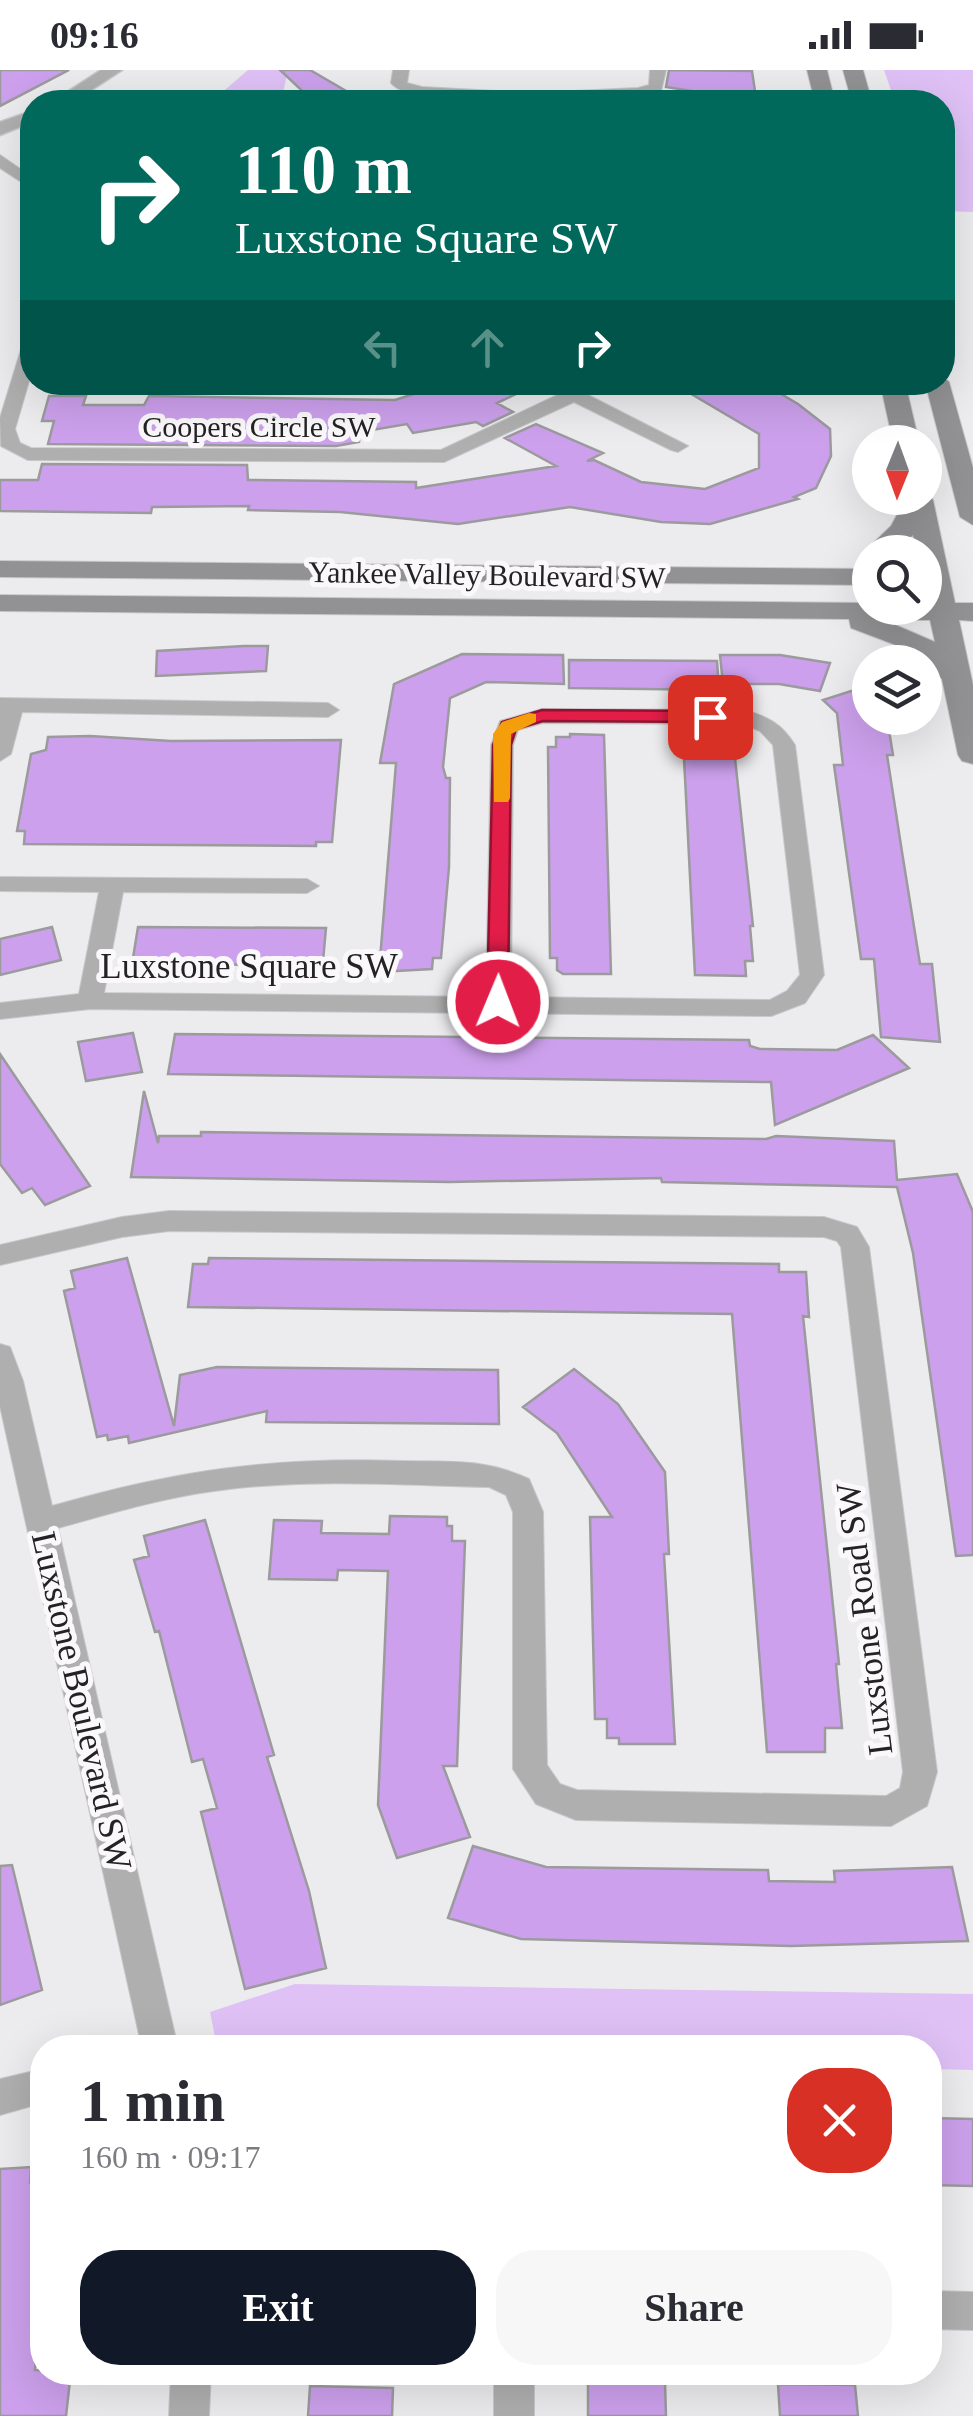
<!DOCTYPE html>
<meta charset="utf-8">
<style>
body{margin:0;font-family:"Times New Roman",serif;background:#f7f7f7;color:#2b2b33;height:100vh;display:flex;flex-direction:column;font-size:38px;white-space:nowrap}
*{box-sizing:border-box;margin:0}
p{font-size:32px;color:#7c7c81}
.icon{flex:none;width:55px;height:55px;fill:none;stroke:currentColor;stroke-width:2;stroke-linecap:round;stroke-linejoin:round}
.map{position:relative;flex:1;overflow:hidden}
.drawer{position:absolute;left:30px;top:1965px;width:912px;height:350px;display:flex;flex-direction:column;background:#fff;border-radius:40px;box-shadow:0 10px 40px #0002}
.drawer>*{flex:none}
.banner{position:absolute;left:20px;top:20px;width:935px;height:305px;border-radius:40px;box-shadow:0 10px 40px #0002;background:#00695c;color:#fff;overflow:hidden}
.needle{width:65px;rotate:181deg}
.tools{position:absolute;left:852px;top:355px;display:grid;gap:20px}
.tools a{display:grid;place-items:center;width:90px;height:90px;border-radius:50%;background:#fff;box-shadow:0 10px 40px #0002;font-size:50px}
.pin{position:absolute;display:grid;place-items:center;width:85px;height:85px;color:#fff;margin:-42px;border-radius:20px;box-shadow:0 5px 15px #0006}
.me{position:absolute;width:110px;margin:-55px;rotate:1deg;stroke-linejoin:round;filter:drop-shadow(0 0 8px #0008)}
.turn{display:flex;align-items:center;gap:35px;height:210px;padding:0 50px;font-size:45px}
.turn .icon{width:130px;height:130px;stroke-width:2.5}
.turn b{display:block;font-size:70px;line-height:85px}
.lanes{display:flex;align-items:center;height:95px;padding:0 50px;background:#0003;justify-content:center;gap:50px;direction:ltr}
.lanes .off{opacity:.35}
.round{display:grid;place-items:center;flex:none;width:105px;height:105px;border-radius:40px;background:#f7f7f7}
.head{display:flex;align-items:center;justify-content:space-between;height:170px;padding:0 50px}
h1{font-size:60px;font-weight:800;line-height:75px}
.cta{display:flex;gap:20px;margin-top:auto;padding:20px 50px}
.cta a{flex:1;height:115px;border-radius:40px;background:#111827;color:#fff;font-size:40px;font-weight:800;line-height:115px;text-align:center}
.cta a+a{background:#f7f7f7;color:#2b2b33}
.status{display:flex;justify-content:space-between;align-items:center;height:70px;padding:0 50px;background:#fff;direction:ltr}
.status svg{height:28px;fill:currentColor}
.map>svg:first-child{display:block}
.green{fill:#dfc1f6}
.building{fill:#cca0ec;stroke:#9b9a9d;stroke-width:2.5}
.lines{fill:none;stroke-linecap:round;stroke-linejoin:round}
.minor-casing{stroke:#c8c7ca;stroke-width:2}
.tertiary-casing{stroke:#c8c7ca;stroke-width:3}
.secondary-casing{stroke:#c8c7ca;stroke-width:2}
.minor{fill:#afafb0;fill-rule:evenodd}
.tertiary{fill:#afafb0;fill-rule:evenodd}
.secondary{fill:#929193;fill-rule:evenodd}
.route{fill:#e11d48;stroke:#92132f;stroke-width:2.5}
.slow{fill:#f59e0b}
.labels{text-anchor:middle;stroke-width:10;stroke-linejoin:round;paint-order:stroke}
.far-street-label{font-size:30px;fill:#242324;stroke:#faf8fb}
.street-label{font-size:35px;fill:#242324;stroke:#faf8fb}
</style>
<div class="status"><b>09:16</b><svg viewBox="0 0 49 12"><path d="M0 12V9h3v3zM5 12V6h3v6zM10 12V3h3v9zM15 12V0h3v12zM26 1h20v11H26zM47 4h2v5h-2z"/></svg></div>
<div class="map">
<svg width="973" height="2346" viewBox="0 0 973 2346">
<rect width="100%" height="100%" fill="#ecebee"/>
<!-- green -->
<path class="green" d="M 248,0 L 288,0 L 281,32 L 211,32 Z
M 884,0 L 973,0 L 973,142 L 943,141 L 942,32 L 895,32 Z
M 295,1914 L 973,1924 L 973,2000 L 930,1999 L 930,1978 L 217,1977 L 210,1942 Z"/>
<!-- building -->
<path class="building" d="M 0,0 L 69,0 L 0,36 Z
M 280,0 L 310,0 L 365,32 L 314,32 Z
M 669,0 L 752,1 L 755,21 L 745,32 L 703,32 L 711,24 L 666,17 Z
M 451,312 L 541,312 L 497,333 L 513,342 L 483,356 L 476,352 L 413,363 L 407,354 L 360,362 L 359,372 L 336,376 L 48,374 L 54,351 L 42,351 L 49,326 L 86,326 L 83,335 L 144,335 L 149,326 L 395,330 Z
M 671,312 L 761,312 L 798,334 L 830,359 L 831,386 L 816,418 L 794,427 L 798,429 L 710,454 L 661,452 L 570,437 L 458,454 L 340,442 L 248,440 L 249,436 L 152,437 L 151,443 L 0,441 L 0,410 L 38,410 L 42,394 L 247,395 L 248,410 L 416,412 L 416,418 L 556,396 L 505,368 L 536,354 L 603,383 L 587,391 L 594,390 L 641,412 L 705,419 L 759,398 L 759,364 Z
M 244,576 L 268,576 L 266,601 L 156,606 L 157,581 Z
M 462,584 L 563,585 L 564,614 L 486,612 L 450,628 L 443,697 L 446,708 L 450,708 L 449,797 L 441,888 L 433,888 L 432,899 L 379,902 L 396,693 L 380,693 L 394,614 Z
M 720,585 L 780,585 L 830,593 L 820,621 L 779,614 L 723,614 Z
M 569,590 L 717,591 L 719,620 L 569,618 Z
M 870,615 L 870,648 L 887,648 L 893,685 L 887,685 L 902,782 L 920,894 L 932,894 L 940,972 L 881,967 L 874,889 L 861,889 L 834,695 L 843,695 L 837,643 L 823,630 Z
M 570,664 L 604,665 L 611,904 L 563,904 L 557,900 L 557,888 L 550,888 L 548,677 L 556,677 L 556,667 L 570,667 Z
M 90,666 L 171,671 L 341,670 L 332,772 L 316,772 L 316,776 L 24,774 L 25,761 L 17,761 L 31,684 L 46,680 L 48,667 Z
M 683,668 L 724,670 L 724,674 L 734,679 L 753,856 L 750,856 L 753,891 L 745,891 L 746,906 L 695,905 Z
M 52,857 L 61,890 L 0,905 L 0,869 Z
M 138,857 L 326,858 L 323,891 L 300,891 L 299,895 L 147,894 L 147,888 L 133,888 Z
M 133,963 L 142,1002 L 86,1011 L 78,972 Z
M 175,964 L 749,970 L 750,976 L 760,979 L 837,980 L 873,965 L 909,998 L 775,1055 L 771,1012 L 168,1004 Z
M 0,984 L 29,1027 L 90,1116 L 45,1135 L 32,1118 L 22,1123 L 0,1094 Z
M 144,1021 L 158,1073 L 159,1066 L 201,1066 L 201,1062 L 766,1069 L 776,1066 L 894,1071 L 897,1110 L 957,1104 L 973,1142 L 973,1485 L 956,1486 L 913,1183 L 897,1117 L 662,1112 L 661,1108 L 450,1112 L 131,1107 Z
M 127,1188 L 174,1356 L 180,1305 L 217,1297 L 498,1300 L 499,1354 L 266,1352 L 267,1341 L 129,1373 L 128,1366 L 108,1370 L 107,1365 L 97,1367 L 64,1221 L 75,1218 L 71,1201 Z
M 209,1188 L 779,1194 L 779,1202 L 806,1202 L 809,1247 L 803,1246 L 839,1594 L 836,1594 L 842,1658 L 825,1658 L 825,1682 L 767,1682 L 732,1244 L 188,1237 L 193,1194 L 208,1194 Z
M 574,1299 L 618,1334 L 665,1402 L 669,1484 L 664,1484 L 675,1674 L 619,1674 L 619,1668 L 607,1668 L 607,1649 L 595,1649 L 590,1447 L 612,1447 L 557,1363 L 523,1337 Z
M 390,1446 L 447,1447 L 447,1456 L 452,1456 L 452,1471 L 465,1471 L 457,1696 L 443,1696 L 470,1767 L 397,1788 L 378,1735 L 388,1501 L 338,1500 L 337,1510 L 269,1509 L 274,1450 L 322,1451 L 321,1463 L 389,1464 Z
M 205,1450 L 274,1685 L 267,1687 L 309,1821 L 326,1898 L 245,1919 L 201,1742 L 217,1738 L 203,1689 L 192,1692 L 159,1561 L 155,1562 L 134,1490 L 149,1486 L 144,1466 Z
M 473,1776 L 546,1797 L 768,1800 L 769,1811 L 835,1812 L 834,1801 L 952,1797 L 968,1871 L 791,1876 L 521,1869 L 448,1848 Z
M 12,1795 L 42,1920 L 0,1935 L 0,1796 Z
M 930,2048 L 973,2049 L 973,2116 L 930,2115 Z
M 31,2097 L 30,2113 L 42,2112 L 42,2225 L 35,2300 L 71,2302 L 66,2346 L 0,2346 L 0,2099 Z
M 588,2312 L 665,2313 L 666,2346 L 588,2346 Z
M 778,2314 L 855,2315 L 858,2346 L 780,2346 Z
M 310,2316 L 393,2318 L 392,2346 L 308,2346 Z"/>
<g class="lines">
<defs>
<path id="minor" d="M 393,0 L 409,0 L 407,13 L 422,17 L 532,23 L 638,18 L 649,15 L 650,0 L 666,0 L 661,21 C 622,33 414,43 391,13 Z
M 0,85 L 32,107 L 32,119 L 0,98 Z
M 32,268 L 32,301 L 15,359 L 20,373 L 31,378 L 441,380 L 585,312 L 610,312 L 588,325 L 688,376 L 678,382 L 671,380 L 574,332 L 444,392 L 28,390 L 1,376 L 0,348 L 23,273 Z
M 0,628 L 328,633 L 339,640 L 328,647 L 22,642 L 11,684 L 0,691 Z
M 542,639 L 744,640 C 767,646 782,654 795,675 L 824,905 L 805,933 L 771,946 L 90,939 L 0,949 L 0,933 L 79,924 L 99,822 L 0,821 L 0,807 L 307,809 L 319,816 L 307,823 L 123,822 L 104,923 L 486,927 L 491,675 L 500,651 ZM 543,653 L 743,654 L 760,661 L 773,675 L 800,905 L 787,921 L 770,930 L 511,927 L 513,675 L 518,660 Z
M 169,1141 L 824,1147 L 857,1157 L 869,1177 L 937,1702 L 927,1736 L 891,1756 L 576,1750 L 536,1734 L 513,1699 L 513,1442 L 506,1425 L 489,1417 C 397,1415 305,1408 214,1421 C 161,1428 109,1444 58,1458 L 178,1978 L 142,1978 L 0,1336 L 0,1274 L 10,1277 L 23,1311 L 52,1436 C 178,1400 270,1387 401,1391 C 449,1392 484,1388 529,1409 L 543,1442 L 547,1695 L 560,1714 L 577,1720 L 886,1726 L 900,1718 L 903,1702 L 841,1177 L 837,1171 L 824,1167 L 169,1161 L 122,1167 L 0,1195 L 0,1175 L 122,1147 Z
M 42,1999 L 42,2033 L 0,2045 L 0,2009 Z
M 930,2221 L 973,2222 L 973,2260 L 930,2259 Z
M 171,2302 L 211,2302 L 209,2346 L 169,2346 Z
M 494,2302 L 534,2302 L 534,2346 L 494,2346 Z"/>
<path id="tertiary" d="M 101,0 L 122,0 L 73,32 L 52,32 Z
M 32,41 L 32,52 L 0,65 L 0,52 Z"/>
<path id="secondary" d="M 807,0 L 827,0 L 835,32 L 815,32 Z
M 843,0 L 863,0 L 872,32 L 852,32 Z
M 942,306 L 949,312 L 973,398 L 973,455 L 960,447 L 925,312 L 942,312 Z
M 880,312 L 905,312 L 919,372 L 893,372 Z
M 925,421 L 933,430 L 955,533 L 973,533 L 973,551 L 959,550 L 973,615 L 973,694 L 962,691 L 958,685 L 942,609 L 901,577 L 851,558 L 849,549 L 0,541 L 0,525 L 870,533 L 870,538 L 925,538 L 925,482 L 917,482 L 913,465 L 894,482 L 870,482 L 870,488 L 864,482 L 891,456 L 906,428 L 925,428 ZM 884,550 L 930,550 L 935,572 Z
M 0,491 L 870,499 L 870,515 L 0,507 Z"/>
</defs>
<!-- minor casing -->
<use href="#minor" class="minor-casing"/>
<!-- tertiary casing -->
<use href="#tertiary" class="tertiary-casing"/>
<!-- secondary casing -->
<use href="#secondary" class="secondary-casing"/>
<!-- minor -->
<use href="#minor" class="minor"/>
<!-- tertiary -->
<use href="#tertiary" class="tertiary"/>
<!-- secondary -->
<use href="#secondary" class="secondary"/>
</g>
<!-- route -->
<path class="route" d="M 542,640 L 710,641 L 719,647 L 710,652 L 543,651 L 516,659 L 511,675 L 508,932 L 498,938 L 487,932 L 493,675 L 502,652 Z"/>
<!-- slow -->
<path class="slow" d="M 529,643 L 536,644 L 536,652 L 511,664 L 510,728 L 508,732 L 494,732 L 493,664 L 502,652 Z"/>
<g class="labels">
<!-- far-street labels -->
<g class="far-street-label">
<text x="259" y="367">Coopers Circle SW</text>
<text transform="translate(487 505) rotate(1)" y="10">Yankee Valley Boulevard SW</text>
</g>
<!-- street labels -->
<g class="street-label">
<text x="249" y="908">Luxstone Square SW</text>
<text transform="translate(864 1549) rotate(-97)" y="12">Luxstone Road SW</text>
<text transform="translate(82 1631) rotate(77)" y="12">Luxstone Boulevard SW</text>
</g>
</g>
</svg>
<div class="tools">
<a><svg class="needle" viewBox="-14 -14 28 28"><path d="M0-13l5 13h-10z" fill="#e53935"/><path d="M0 13l5-13h-10z" fill="#7c7c81"/></svg></a>
<a><svg class="icon" aria-label="search" viewBox="0 0 24 24"><circle cx="10" cy="10" r="6"/><path d="M15 15l6 6"/></svg></a>
<a><svg class="icon" aria-label="layers" viewBox="0 0 24 24"><path d="M12 4l9 5-9 5-9-5zM3 14l9 5 9-5"/></svg></a>
</div>
<div class="pin" style="left:710px;top:647px;background:#d93025"><svg class="icon" aria-label="arrive" viewBox="0 0 24 24"><path d="M6 21V4h12l-3 4 3 4H6"/></svg></div>
<svg class="me" style="left:498px;top:932px" viewBox="-20 -20 40 40"><circle r="17" fill="#e11d48" stroke="#fff" stroke-width="3"/><path d="M0-11L8 9 0 5-8 9z" fill="#fff"/></svg>
<div class="banner">
<div class="turn"><svg class="icon" aria-label="right" viewBox="0 0 24 24"><path d="M7 20v-9h11M14 6l5 5-5 5"/></svg><div><b>110 m</b>Luxstone Square SW</div></div>
<div class="lanes"><svg class="icon off" aria-label="left" viewBox="0 0 24 24"><path d="M17 20v-9H6M10 6l-5 5 5 5"/></svg><svg class="icon off" aria-label="ahead" viewBox="0 0 24 24"><path d="M12 20V5M6 11l6-6 6 6"/></svg><svg class="icon" aria-label="right" viewBox="0 0 24 24"><path d="M7 20v-9h11M14 6l5 5-5 5"/></svg></div>
</div>
<section class="drawer">
<div class="head"><div><h1>1 min</h1><p>160 m · 09:17</p></div><a class="round" style="background:#d93025;color:#fff"><svg class="icon" aria-label="close" viewBox="0 0 24 24"><path d="M6 6l12 12M18 6L6 18"/></svg></a></div>
<div class="cta"><a>Exit</a><a>Share</a></div>
</section>
</div>
